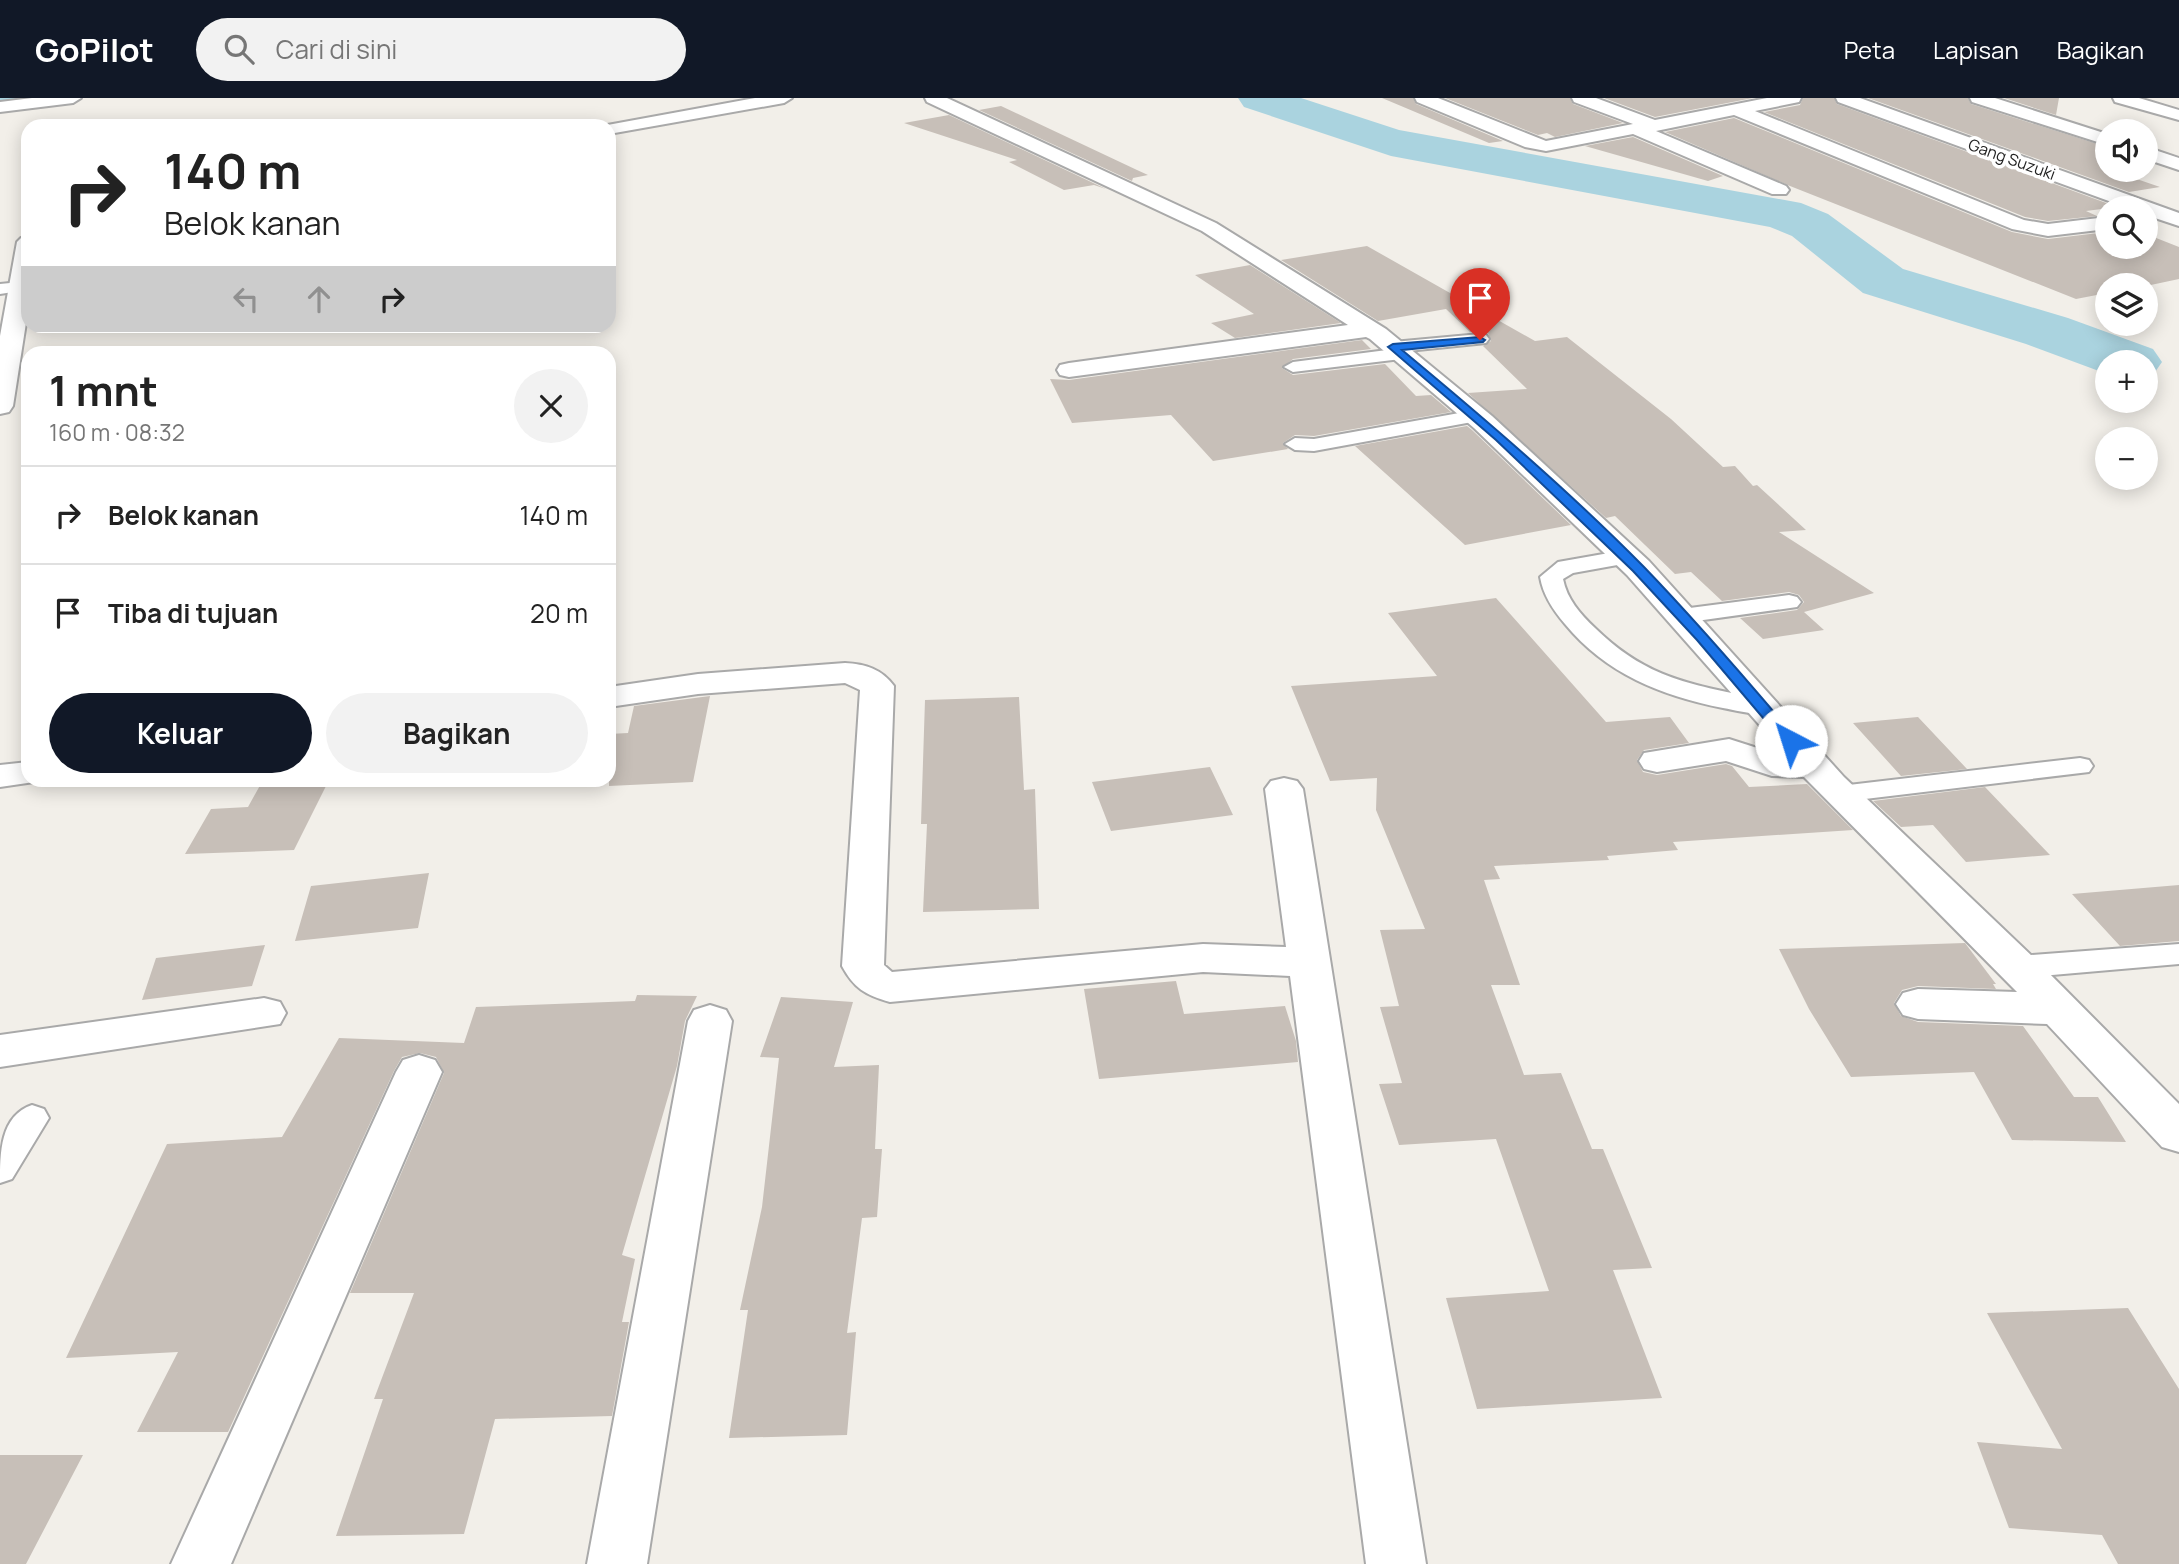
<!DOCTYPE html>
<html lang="id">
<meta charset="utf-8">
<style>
body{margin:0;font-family:Manrope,sans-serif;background:#f2f2f2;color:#222;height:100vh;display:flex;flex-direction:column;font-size:26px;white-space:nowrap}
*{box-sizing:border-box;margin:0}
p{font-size:23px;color:#767676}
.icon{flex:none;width:38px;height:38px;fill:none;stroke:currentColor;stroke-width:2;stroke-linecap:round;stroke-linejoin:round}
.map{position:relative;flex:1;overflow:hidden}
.drawer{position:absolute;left:21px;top:248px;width:595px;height:441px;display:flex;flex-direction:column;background:#fff;border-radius:21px;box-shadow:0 4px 18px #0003}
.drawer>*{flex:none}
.banner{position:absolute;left:21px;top:21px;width:595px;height:214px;border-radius:21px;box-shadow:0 4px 18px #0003;background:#fff;color:#222;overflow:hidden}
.fabs{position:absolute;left:2095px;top:21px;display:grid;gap:14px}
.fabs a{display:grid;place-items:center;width:63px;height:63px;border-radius:50%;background:#fff;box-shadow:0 4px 18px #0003;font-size:35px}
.pin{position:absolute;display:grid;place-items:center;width:60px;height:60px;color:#fff;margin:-72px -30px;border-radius:50% 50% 50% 0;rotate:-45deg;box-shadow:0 0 7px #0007}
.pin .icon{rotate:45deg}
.me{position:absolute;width:77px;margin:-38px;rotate:320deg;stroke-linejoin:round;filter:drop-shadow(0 0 5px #0008)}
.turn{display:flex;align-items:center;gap:24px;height:147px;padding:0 28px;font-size:32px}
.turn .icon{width:91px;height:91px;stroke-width:2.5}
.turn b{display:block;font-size:49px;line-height:60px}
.lanes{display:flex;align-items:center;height:66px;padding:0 28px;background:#0003;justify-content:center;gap:35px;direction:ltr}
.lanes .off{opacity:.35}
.round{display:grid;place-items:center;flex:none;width:74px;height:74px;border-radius:37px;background:#f2f2f2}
.headline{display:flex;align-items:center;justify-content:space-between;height:119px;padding:0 28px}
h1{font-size:42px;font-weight:700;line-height:52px}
.button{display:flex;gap:14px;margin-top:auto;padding:14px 28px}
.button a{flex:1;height:80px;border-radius:42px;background:#111827;color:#fff;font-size:28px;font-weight:700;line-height:80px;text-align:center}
.button a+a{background:#f2f2f2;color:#222}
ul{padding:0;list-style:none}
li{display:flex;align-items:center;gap:21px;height:98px;padding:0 28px;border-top:2px solid #e0e0e0}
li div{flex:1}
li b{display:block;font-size:26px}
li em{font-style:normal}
header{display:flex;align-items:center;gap:42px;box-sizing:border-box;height:98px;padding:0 35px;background:#111827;color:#fff}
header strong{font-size:33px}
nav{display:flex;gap:38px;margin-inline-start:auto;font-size:24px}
.search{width:490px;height:63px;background:#f2f2f2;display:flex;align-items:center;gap:18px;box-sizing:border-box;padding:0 24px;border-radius:38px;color:#767676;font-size:26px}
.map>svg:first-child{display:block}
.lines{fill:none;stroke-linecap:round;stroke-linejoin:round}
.stream{fill:#aad3df;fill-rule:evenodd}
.river{fill:#aad3df;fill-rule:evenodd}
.building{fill:#c7bfb8}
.service-casing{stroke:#a9a9a9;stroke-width:4}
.minor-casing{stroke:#a9a9a9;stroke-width:4}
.service{fill:#fff;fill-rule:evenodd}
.minor{fill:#fff;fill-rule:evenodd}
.route{fill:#1a73e8;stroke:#114b97;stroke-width:2}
.labels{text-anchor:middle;stroke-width:7;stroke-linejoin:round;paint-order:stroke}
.far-street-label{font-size:16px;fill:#222;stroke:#fff}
</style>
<header>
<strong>GoPilot</strong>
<div class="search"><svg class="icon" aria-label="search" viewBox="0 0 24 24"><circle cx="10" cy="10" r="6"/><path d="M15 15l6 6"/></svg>Cari di sini</div>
<nav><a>Peta</a><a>Lapisan</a><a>Bagikan</a></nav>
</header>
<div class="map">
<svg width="2179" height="1466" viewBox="0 0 2179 1466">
<rect width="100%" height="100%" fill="#f2efe9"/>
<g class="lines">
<!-- stream -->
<path class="stream" d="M 0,0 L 20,0 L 0,4 Z"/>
<!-- river -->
<path class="river" d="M 1238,0 L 1301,0 L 1399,32 L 1801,105 L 1828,116 L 1903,171 L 2068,220 L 2153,251 L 2162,264 L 2153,277 L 2146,279 L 2146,264 L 2107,264 L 2107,276 L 2026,246 L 1863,195 L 1792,138 L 1770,129 L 1391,58 L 1244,9 Z"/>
</g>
<!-- building -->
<path class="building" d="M 1382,0 L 1413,0 L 1416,6 L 1503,43 L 1489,45 Z
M 1445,0 L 1570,0 L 1573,6 L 1623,25 L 1555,39 L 1547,35 L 1538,37 Z
M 1604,0 L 1753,0 L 1655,19 Z
M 1803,0 L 1834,0 L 1837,6 L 2117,109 L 2086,113 L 2097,118 L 2048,123 L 2025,119 L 1764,14 L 1800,7 Z
M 1868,0 L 1968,0 L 1971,6 L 2107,49 L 2107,72 L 2144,74 L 2125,77 L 2160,89 L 2129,94 Z
M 2004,0 L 2059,0 L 2056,17 Z
M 1001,8 L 1137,72 L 1148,77 L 1133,80 L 1132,83 L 979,12 Z
M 949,17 L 1106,91 L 1094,87 L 1064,92 L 1009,64 L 1017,62 L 904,25 Z
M 1734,20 L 2012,134 L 2048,141 L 2107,134 L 2107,149 L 2146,149 L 2146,136 L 2179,149 L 2179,181 L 2146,188 L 2107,187 L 2107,195 L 2076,201 L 1790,88 L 1665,34 Z
M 1633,39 L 1723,78 L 1708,83 L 1585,48 Z
M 1367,148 L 1535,243 L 1567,239 L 1671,321 L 1723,369 L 1735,368 L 1753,388 L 1757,387 L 1806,432 L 1779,434 L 1874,495 L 1804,514 L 1824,532 L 1763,541 L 1740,520 L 1797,512 L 1804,504 L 1799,497 L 1789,494 L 1722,503 L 1691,474 L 1675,476 L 1615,418 L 1606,420 L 1468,295 L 1527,291 L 1483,248 L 1491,243 L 1488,235 L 1470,234 L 1446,211 L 1378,223 L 1281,162 Z
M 1250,167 L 1341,225 L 1235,240 L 1211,225 L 1254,216 L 1195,177 Z
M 1362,242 L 1371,251 L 1293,261 L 1282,270 L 1293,277 L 1385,266 L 1416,298 L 1431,297 L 1451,314 L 1314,338 L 1295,337 L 1283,345 L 1288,351 L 1213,363 L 1171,317 L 1072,325 L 1050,281 L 1069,282 Z
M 1467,328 L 1472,332 L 1571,427 L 1465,447 L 1355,348 Z
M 1496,500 L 1606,624 L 1670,619 L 1689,645 L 1644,652 L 1637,662 L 1643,674 L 1657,677 L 1726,666 L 1732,668 L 1749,689 L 1807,686 L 1853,732 L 1673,744 L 1678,752 L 1607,758 L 1609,762 L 1494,768 L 1500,781 L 1484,782 L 1520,887 L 1491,887 L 1524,977 L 1561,975 L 1592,1051 L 1603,1051 L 1652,1170 L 1613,1172 L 1662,1300 L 1477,1311 L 1446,1200 L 1549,1193 L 1496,1041 L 1399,1047 L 1379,986 L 1402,985 L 1380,909 L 1399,908 L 1380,832 L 1425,831 L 1376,712 L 1377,680 L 1330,683 L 1291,588 L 1437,578 L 1388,515 Z
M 710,598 L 693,684 L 609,688 L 609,636 L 628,635 L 634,608 Z
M 1019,599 L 1024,692 L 1035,691 L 1039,811 L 923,814 L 927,726 L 921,726 L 925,602 Z
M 1918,619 L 1967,671 L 1901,678 L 1853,625 Z
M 1210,669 L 1233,717 L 1111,733 L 1092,684 Z
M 263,682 L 329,682 L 294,752 L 185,756 L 211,711 L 248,709 Z
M 1985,689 L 2050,757 L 1966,764 L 1933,727 L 1901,729 L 1873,703 Z
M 429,775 L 418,830 L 295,843 L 311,788 Z
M 2179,787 L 2179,843 L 2120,848 L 2072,796 Z
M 1965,845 L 1996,886 L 1993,886 L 1996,891 L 1918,888 L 1902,892 L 1894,905 L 1901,918 L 1918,924 L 2023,928 L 2074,999 L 2098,999 L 2126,1044 L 2012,1042 L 1974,974 L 1851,979 L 1809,911 L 1779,851 Z
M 265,847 L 252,888 L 142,902 L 156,860 Z
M 1176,883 L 1184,916 L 1285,908 L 1296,943 L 1298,964 L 1099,981 L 1084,891 Z
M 637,897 L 697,898 L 685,923 L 677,968 L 622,1157 L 635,1161 L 622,1224 L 629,1224 L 612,1318 L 495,1321 L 464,1436 L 336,1438 L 383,1301 L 374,1301 L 414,1195 L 350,1195 L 444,975 L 436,959 L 420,955 L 402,959 L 394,973 L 228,1334 L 137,1334 L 178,1254 L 66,1260 L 167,1046 L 282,1039 L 339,940 L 464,945 L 476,909 L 635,903 Z
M 781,899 L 853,904 L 834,969 L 879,967 L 875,1051 L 882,1051 L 877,1119 L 862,1120 L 847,1235 L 856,1234 L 847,1337 L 729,1340 L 748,1212 L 740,1212 L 762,1109 L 779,960 L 760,959 Z
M 2128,1210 L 2179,1291 L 2179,1466 L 2118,1466 L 2102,1437 L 2009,1430 L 1977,1344 L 2062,1351 L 1987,1215 Z
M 0,1357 L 83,1357 L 26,1466 L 0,1466 Z"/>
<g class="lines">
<defs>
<path id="service" d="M 20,184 L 26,186 L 28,189 L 26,192 L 0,196 L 0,186 Z
M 1480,236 L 1486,237 L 1489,241 L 1486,245 L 1408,253 L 1410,256 L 1407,260 L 1401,261 L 1293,274 L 1284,269 L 1293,264 L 1387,252 L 1384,249 L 1387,245 L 1393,244 Z
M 1476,312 L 1486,318 L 1483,322 L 1314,353 L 1295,352 L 1285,346 L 1295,340 L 1314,341 Z
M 1626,452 L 1634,454 L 1637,459 L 1634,464 L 1573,475 L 1563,481 C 1567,501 1580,516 1595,530 C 1652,586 1699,586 1771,604 L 1775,609 L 1771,614 C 1756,618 1739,613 1723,610 C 1662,598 1606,576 1565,526 C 1553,512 1543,497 1540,479 L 1558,464 Z
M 1789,497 L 1797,499 L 1801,504 L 1797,509 L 1682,525 L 1674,523 L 1670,518 L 1674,513 L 1682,511 Z
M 2080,660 L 2089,662 L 2093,668 L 2089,674 L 1840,704 L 1830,702 L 1826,696 L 1830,690 L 1840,688 Z
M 2179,846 L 2179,866 L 2018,880 L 2007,876 L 2003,869 L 2007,862 L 2018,858 Z
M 32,1007 L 44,1011 L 49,1020 L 12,1081 L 0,1085 C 0,1055 0,1018 32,1007 Z"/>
<path id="minor" d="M 32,0 L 81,0 L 73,5 L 0,14 L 0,4 Z
M 755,0 L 792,0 L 784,5 L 609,36 L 609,28 L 602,28 Z
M 925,0 L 947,0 L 1216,125 L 1386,231 L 1492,318 L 1649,463 L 1844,679 L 2033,859 L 2179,1006 L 2179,1054 L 2162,1049 L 2047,926 L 1918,921 L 1903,917 L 1896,906 L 1903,895 L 1918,891 L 2017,894 L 1804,679 L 1772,678 L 1726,663 L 1657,674 L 1644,671 L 1639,663 L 1644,655 L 1729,641 L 1776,656 L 1785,656 L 1627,477 L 1474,330 L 1370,241 L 1366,239 L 1069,279 L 1060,277 L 1057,272 L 1060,267 L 1069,265 L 1348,227 L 1202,133 L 927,4 Z
M 1415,0 L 1438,0 L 1546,43 L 1633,26 L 1574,4 L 1572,0 L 1596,0 L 1655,22 L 1767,0 L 1801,0 L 1799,4 L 1755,13 L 2024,122 L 2048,126 L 2107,119 L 2107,131 L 2048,138 L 2012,131 L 1734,17 L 1656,33 L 1786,88 L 1789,92 L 1786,96 L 1772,96 L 1633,36 L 1546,53 L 1525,49 L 1417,4 Z
M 1836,0 L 1860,0 L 2179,115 L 2179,128 L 2146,117 L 2146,110 L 2128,110 L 1838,4 Z
M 1970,0 L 1995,0 L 2107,36 L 2107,47 L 1972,4 Z
M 2113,0 L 2139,0 L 2179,12 L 2179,22 L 2115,4 Z
M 2146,49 L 2179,60 L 2179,72 L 2146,61 Z
M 28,138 L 28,212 L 13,308 L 9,314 L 0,316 L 0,238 L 17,144 L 21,140 Z
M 845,565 C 865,566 882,571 894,588 L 884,867 L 892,874 L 1203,846 L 1286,849 L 1265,691 L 1271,683 L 1284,680 L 1297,683 L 1303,691 L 1426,1466 L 1366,1466 L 1290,878 L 1203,874 L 890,904 C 865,897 854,890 842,868 L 860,592 L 845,585 L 698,596 L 609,609 L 609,589 L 698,576 Z
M 28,664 L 28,682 L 41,683 L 0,689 L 0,667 Z
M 264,900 L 280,904 L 286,915 L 280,926 L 0,969 L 0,937 Z
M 710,907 L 726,912 L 732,923 L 647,1466 L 587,1466 L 688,923 L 694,912 Z
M 419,957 L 435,962 L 442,974 L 231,1466 L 171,1466 L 396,974 L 403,962 Z"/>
</defs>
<!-- service casing -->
<use href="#service" class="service-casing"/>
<!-- minor casing -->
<use href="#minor" class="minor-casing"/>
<!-- service -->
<use href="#service" class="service"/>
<!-- minor -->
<use href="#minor" class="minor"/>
</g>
<!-- route -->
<path class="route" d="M 1480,239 L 1485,242 L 1483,244 L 1402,252 C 1485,321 1568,392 1644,469 C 1697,524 1747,582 1796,640 L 1799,643 L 1796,647 L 1786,647 L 1697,542 L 1633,473 L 1496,342 L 1388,249 L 1393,246 Z"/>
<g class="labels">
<!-- far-street labels -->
<g class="far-street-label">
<text transform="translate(2012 61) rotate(20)" y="6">Gang Suzuki</text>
</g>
</g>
</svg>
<div class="fabs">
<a><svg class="icon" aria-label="sound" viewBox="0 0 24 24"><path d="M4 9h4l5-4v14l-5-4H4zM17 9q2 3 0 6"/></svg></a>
<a><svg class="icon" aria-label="search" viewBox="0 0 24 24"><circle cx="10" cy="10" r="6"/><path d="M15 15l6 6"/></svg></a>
<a><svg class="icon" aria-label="layers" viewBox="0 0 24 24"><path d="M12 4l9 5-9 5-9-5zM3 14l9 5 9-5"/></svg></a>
<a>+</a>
<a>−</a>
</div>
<div class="pin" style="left:1480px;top:242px;background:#d93025"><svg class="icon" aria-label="arrive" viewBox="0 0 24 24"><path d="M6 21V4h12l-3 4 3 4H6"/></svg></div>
<svg class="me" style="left:1791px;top:643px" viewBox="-20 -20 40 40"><circle r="19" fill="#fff"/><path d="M0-13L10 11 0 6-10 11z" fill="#1a73e8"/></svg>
<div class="banner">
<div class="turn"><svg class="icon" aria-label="right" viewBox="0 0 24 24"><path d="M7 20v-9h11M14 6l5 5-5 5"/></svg><div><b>140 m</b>Belok kanan</div></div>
<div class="lanes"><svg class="icon off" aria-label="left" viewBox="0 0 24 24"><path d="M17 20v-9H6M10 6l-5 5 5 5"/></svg><svg class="icon off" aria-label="ahead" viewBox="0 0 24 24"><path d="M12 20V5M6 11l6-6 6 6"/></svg><svg class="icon" aria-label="right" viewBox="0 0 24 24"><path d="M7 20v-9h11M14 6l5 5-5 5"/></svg></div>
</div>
<section class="drawer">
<div class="headline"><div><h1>1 mnt</h1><p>160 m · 08:32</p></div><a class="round"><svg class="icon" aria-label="close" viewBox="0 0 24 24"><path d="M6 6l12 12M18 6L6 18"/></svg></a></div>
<ul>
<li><svg class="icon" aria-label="right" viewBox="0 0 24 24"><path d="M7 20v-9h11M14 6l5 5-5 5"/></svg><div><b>Belok kanan</b></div><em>140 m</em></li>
<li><svg class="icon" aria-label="arrive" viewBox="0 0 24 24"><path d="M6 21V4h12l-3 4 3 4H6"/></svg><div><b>Tiba di tujuan</b></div><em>20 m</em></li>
</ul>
<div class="button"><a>Keluar</a><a>Bagikan</a></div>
</section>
</div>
